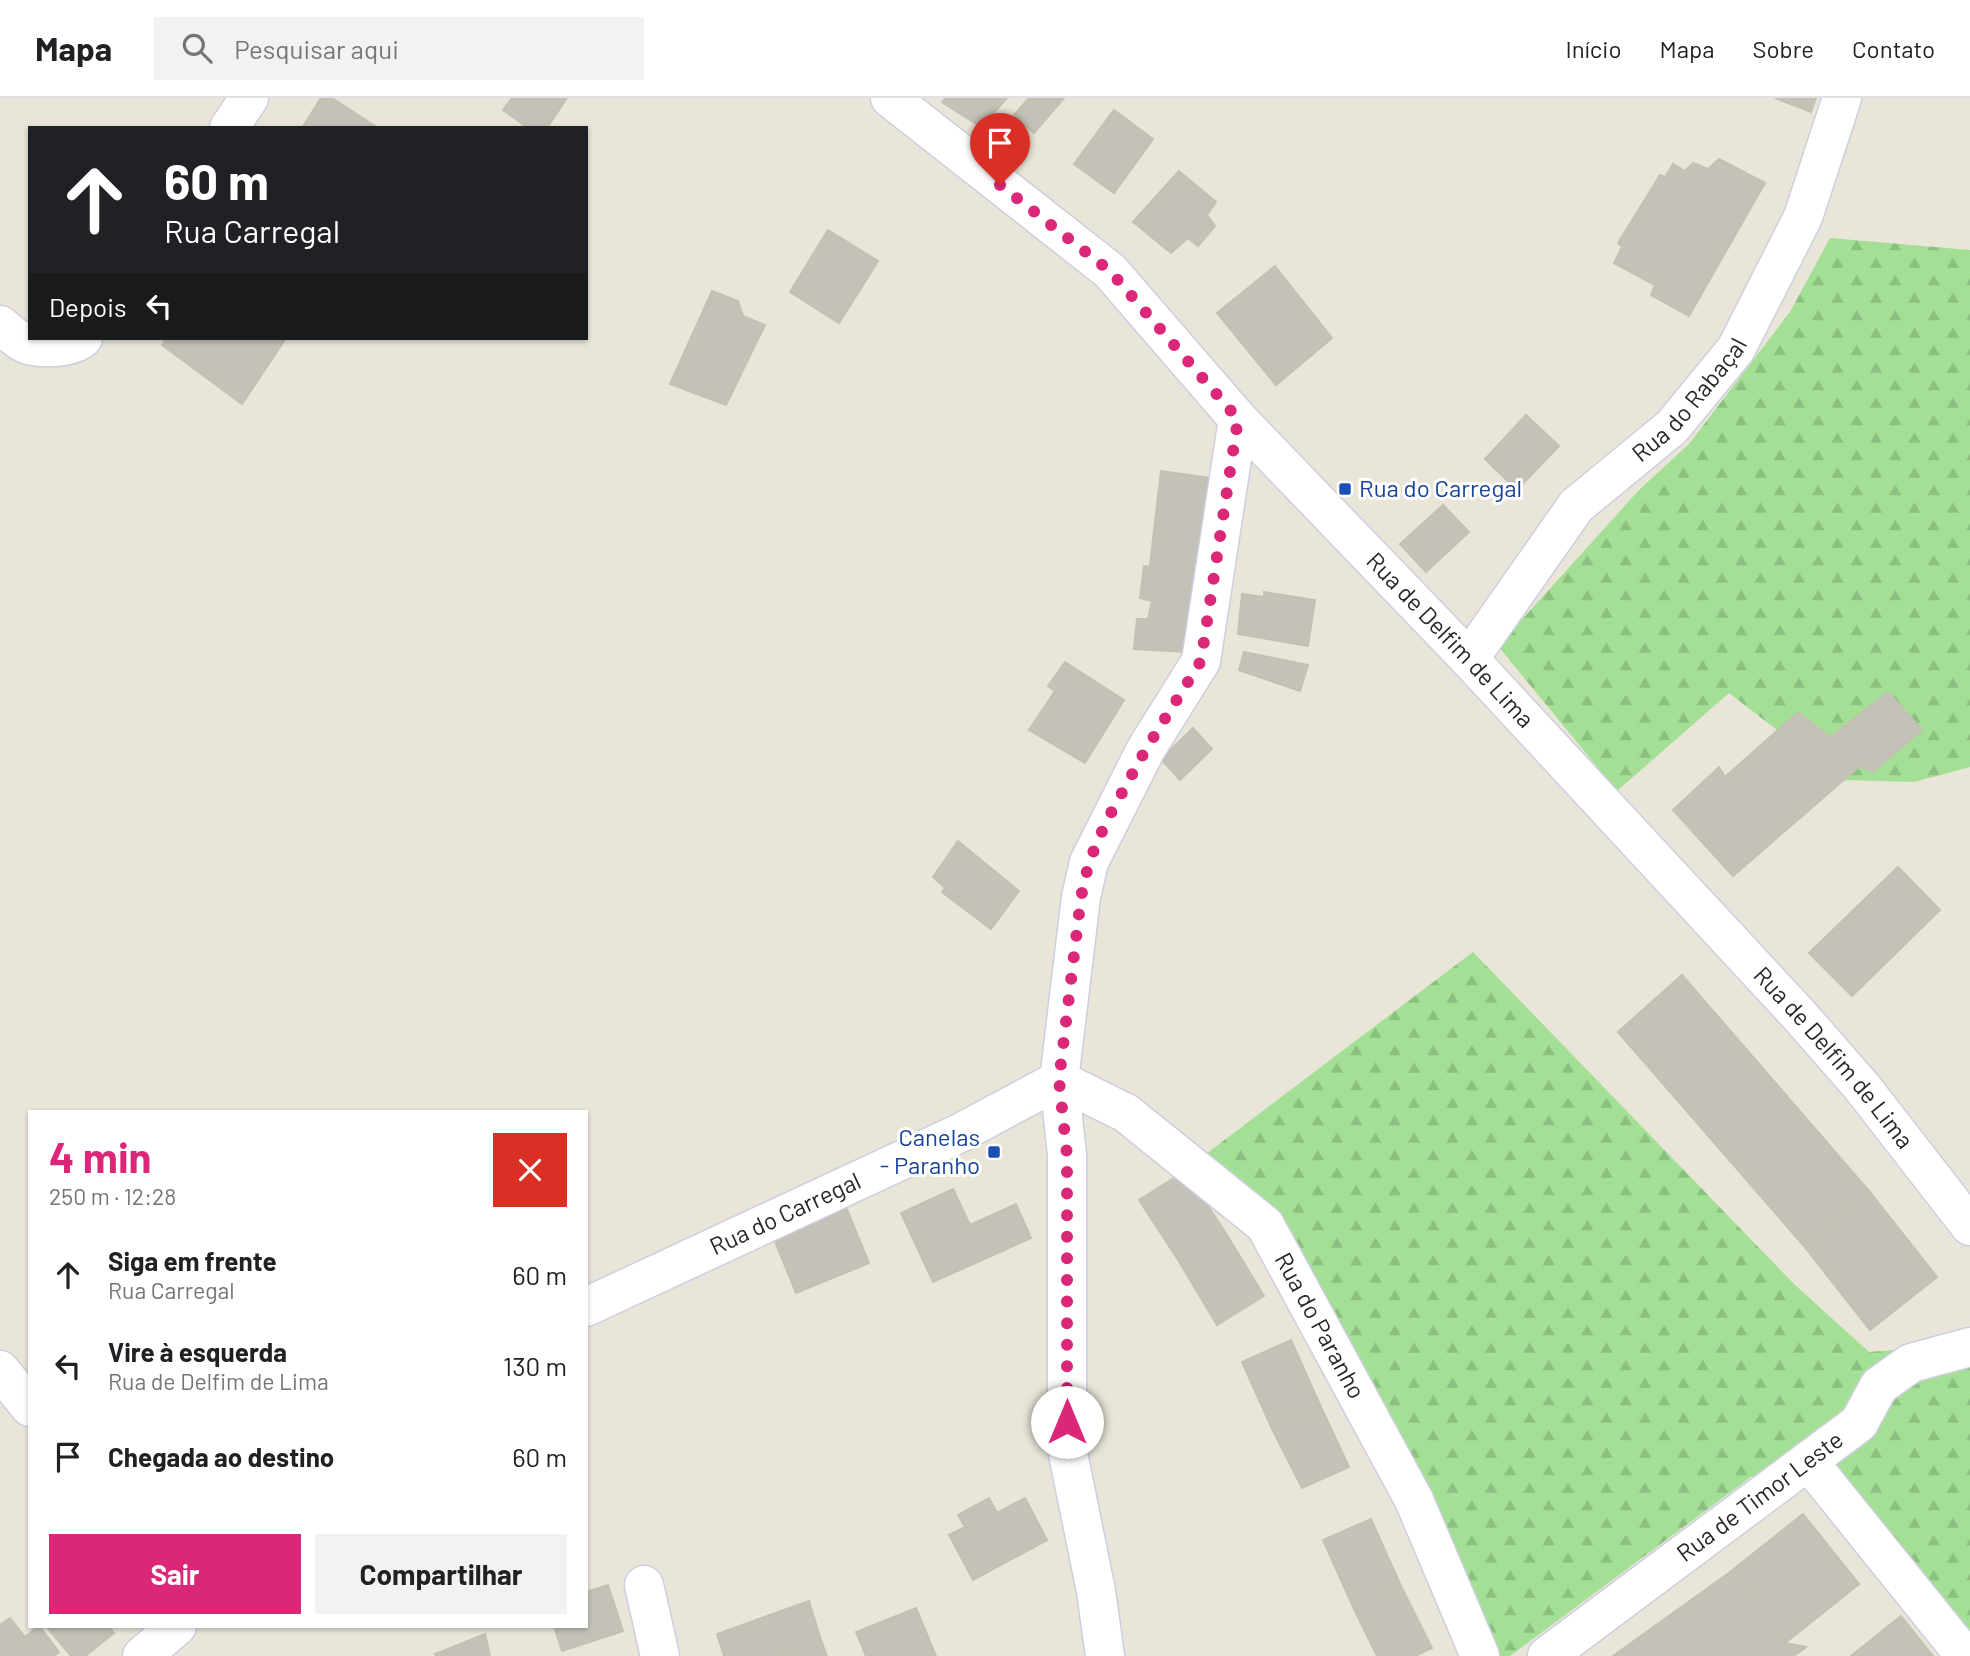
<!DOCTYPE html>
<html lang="pt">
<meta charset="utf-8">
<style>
body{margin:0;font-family:Barlow,sans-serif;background:#f2f2f2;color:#202124;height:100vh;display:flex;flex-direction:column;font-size:26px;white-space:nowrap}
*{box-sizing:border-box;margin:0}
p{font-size:23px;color:#757577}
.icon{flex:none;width:38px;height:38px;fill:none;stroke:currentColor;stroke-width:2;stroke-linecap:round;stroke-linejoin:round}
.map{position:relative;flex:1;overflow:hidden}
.side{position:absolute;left:28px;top:1012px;width:560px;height:518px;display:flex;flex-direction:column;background:#fff;border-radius:0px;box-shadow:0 2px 5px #0004}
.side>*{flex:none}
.guide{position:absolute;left:28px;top:28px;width:560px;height:214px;border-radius:0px;box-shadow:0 2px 5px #0004;background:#202124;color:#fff;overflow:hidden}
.pin{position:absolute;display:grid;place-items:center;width:60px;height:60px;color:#fff;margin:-72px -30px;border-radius:50% 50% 50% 0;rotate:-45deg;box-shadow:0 0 7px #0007}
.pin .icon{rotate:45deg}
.me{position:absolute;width:77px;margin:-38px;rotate:0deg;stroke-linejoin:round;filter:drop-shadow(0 0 5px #0008)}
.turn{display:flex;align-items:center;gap:24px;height:147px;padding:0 21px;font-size:32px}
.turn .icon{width:91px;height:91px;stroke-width:2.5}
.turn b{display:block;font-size:49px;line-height:60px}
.then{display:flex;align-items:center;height:66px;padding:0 21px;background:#0003;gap:14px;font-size:26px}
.round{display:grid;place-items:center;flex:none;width:74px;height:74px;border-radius:0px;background:#f2f2f2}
.headline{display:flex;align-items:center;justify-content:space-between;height:119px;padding:0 21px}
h1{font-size:42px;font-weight:700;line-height:52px;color:#db2777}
.cta{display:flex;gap:14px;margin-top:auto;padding:14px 21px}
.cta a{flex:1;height:80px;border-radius:0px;background:#db2777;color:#fff;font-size:28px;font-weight:700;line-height:80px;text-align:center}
.cta a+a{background:#f2f2f2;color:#202124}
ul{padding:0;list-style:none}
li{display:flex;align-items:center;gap:21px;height:91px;padding:0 21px}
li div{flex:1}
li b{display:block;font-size:26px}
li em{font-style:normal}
header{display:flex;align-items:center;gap:42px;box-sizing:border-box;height:98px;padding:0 35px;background:#fff;border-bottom:2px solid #e0e0e0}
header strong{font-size:33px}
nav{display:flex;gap:38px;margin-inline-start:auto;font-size:24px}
.search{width:490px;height:63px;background:#f2f2f2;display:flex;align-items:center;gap:18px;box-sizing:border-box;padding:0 24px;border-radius:0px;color:#757577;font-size:26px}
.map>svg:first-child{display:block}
.forest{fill:url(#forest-firs)}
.building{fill:#c4c1b8;stroke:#c4c1b2;stroke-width:2}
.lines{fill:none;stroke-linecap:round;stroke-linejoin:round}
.minor-casing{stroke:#cdcee0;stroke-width:41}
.secondary-casing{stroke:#cdcee0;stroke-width:41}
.minor{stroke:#fff;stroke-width:38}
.secondary{stroke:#fff;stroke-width:38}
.route{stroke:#db2777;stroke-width:12;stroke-dasharray:0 21.6}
.transit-dot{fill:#1a4fb4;stroke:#fff;stroke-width:2.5}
.labels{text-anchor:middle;stroke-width:6;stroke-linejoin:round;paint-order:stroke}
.street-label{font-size:24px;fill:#272727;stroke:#fff}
.transit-label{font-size:24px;fill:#164399;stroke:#fff;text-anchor:start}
</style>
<header>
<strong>Mapa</strong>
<div class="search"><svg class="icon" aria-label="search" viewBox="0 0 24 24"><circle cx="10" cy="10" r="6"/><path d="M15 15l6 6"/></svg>Pesquisar aqui</div>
<nav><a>Início</a><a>Mapa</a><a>Sobre</a><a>Contato</a></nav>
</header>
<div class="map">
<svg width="1970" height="1558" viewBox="0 0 1970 1558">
<defs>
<pattern id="forest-firs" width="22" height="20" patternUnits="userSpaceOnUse" patternTransform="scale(1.75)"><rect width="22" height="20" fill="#a3e095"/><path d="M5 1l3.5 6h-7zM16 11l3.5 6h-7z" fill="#8cc080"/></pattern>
</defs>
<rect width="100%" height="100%" fill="#e9e5d8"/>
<!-- forest -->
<path class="forest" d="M 1830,140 L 1970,152 L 1970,669 L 1914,684 L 1842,682 L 1729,595 L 1617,693 L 1498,548 L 1640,391 L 1689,346 L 1790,214 Z
M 1473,854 L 1794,1186 L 1869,1254 L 1970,1246 L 1970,1558 L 1812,1357 L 1751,1379 L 1510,1558 L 1473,1558 L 1312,1213 L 1202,1059 Z"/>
<!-- building -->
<path class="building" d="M 321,0 L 332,0 L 378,30 L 302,30 Z
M 512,0 L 567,0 L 547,30 L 528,30 L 503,12 Z
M 946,0 L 1007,0 L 981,29 L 942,4 Z
M 1029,0 L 1064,0 L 1034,35 L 1014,17 Z
M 1775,0 L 1816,0 L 1811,14 Z
M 1114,12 L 1153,41 L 1114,95 L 1074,66 Z
M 1719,61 L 1765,85 L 1689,218 L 1651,197 L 1655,187 L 1614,165 L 1622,149 L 1618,145 L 1660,77 L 1665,79 L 1673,66 L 1685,73 L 1693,65 L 1708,71 Z
M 1179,73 L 1216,104 L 1207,117 L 1215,128 L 1198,148 L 1188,140 L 1171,155 L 1133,124 Z
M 828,132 L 878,163 L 839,225 L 790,194 Z
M 1275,168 L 1332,240 L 1276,287 L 1217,215 Z
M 712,193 L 738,203 L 743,218 L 765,227 L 726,307 L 670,286 Z
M 166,240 L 286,240 L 242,306 L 162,247 Z
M 1526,317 L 1559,348 L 1517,392 L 1485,361 Z
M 1161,373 L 1211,380 L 1200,473 L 1150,467 Z
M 1443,407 L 1469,434 L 1426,474 L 1400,446 Z
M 1144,468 L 1200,473 L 1187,554 L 1134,551 L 1137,521 L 1148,521 L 1152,503 L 1140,500 Z
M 1264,494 L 1315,502 L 1308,548 L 1238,536 L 1242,496 L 1264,499 Z
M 1244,554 L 1308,567 L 1300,593 L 1239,572 Z
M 1065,564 L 1124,602 L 1085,665 L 1029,632 L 1055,593 L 1048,588 Z
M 1888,594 L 1922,632 L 1873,674 L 1860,668 L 1733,778 L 1673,712 L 1719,669 L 1725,679 L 1798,614 L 1830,639 Z
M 1193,630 L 1212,651 L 1180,682 L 1161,661 Z
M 958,743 L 1019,793 L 991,831 L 942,794 L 945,790 L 933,779 Z
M 1898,769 L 1940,812 L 1852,898 L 1809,855 Z
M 1682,877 L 1870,1094 L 1803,1147 L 1618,934 Z
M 1185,1073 L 1227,1137 L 1180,1165 L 1139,1102 Z
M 953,1091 L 970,1127 L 1016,1106 L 1031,1140 L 933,1184 L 901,1115 Z
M 1870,1094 L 1937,1179 L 1870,1232 L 1803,1147 Z
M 841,1097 L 869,1165 L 796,1195 L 772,1136 Z
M 1227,1137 L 1264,1198 L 1217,1227 L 1180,1165 Z
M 1291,1242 L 1321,1309 L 1272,1331 L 1242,1264 Z
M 1321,1309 L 1349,1369 L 1302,1390 L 1272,1331 Z
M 989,1400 L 997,1415 L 1025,1400 L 1047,1442 L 973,1482 L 949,1437 L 965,1429 L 958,1417 Z
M 1803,1416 L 1859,1486 L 1785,1545 L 1730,1474 Z
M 1371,1421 L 1401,1488 L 1353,1509 L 1323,1442 Z
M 1730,1474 L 1785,1545 L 1806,1549 L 1794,1558 L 1613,1558 Z
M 608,1487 L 623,1533 L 562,1553 L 554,1528 L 586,1528 L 586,1494 Z
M 1401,1488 L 1432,1550 L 1415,1558 L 1377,1558 L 1353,1509 Z
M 809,1503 L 821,1542 L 775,1558 L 724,1558 L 717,1536 Z
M 916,1510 L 936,1558 L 866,1558 L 856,1534 Z
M 1901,1518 L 1933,1558 L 1851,1558 Z
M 10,1520 L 25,1539 L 39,1528 L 59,1554 L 54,1558 L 0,1558 L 0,1527 Z
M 46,1528 L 108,1528 L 114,1535 L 85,1558 L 71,1558 Z
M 485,1536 L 490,1558 L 436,1558 L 435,1556 Z
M 821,1542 L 827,1558 L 775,1558 Z"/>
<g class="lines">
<defs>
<g id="minor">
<path d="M 229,30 L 249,0"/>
<path d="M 0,227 C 8,233 19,244 28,247 C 43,251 72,250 83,240"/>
<path id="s1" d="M 1469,561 L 1576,408 L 1672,329 L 1736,251 L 1803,119 L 1842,0"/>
<path id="s2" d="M 1059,982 L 1126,1015 L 1265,1127 L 1414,1402 L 1480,1558"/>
<path id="s3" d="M 586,1209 L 960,1035 L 1059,982"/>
<path d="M 0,1272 L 30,1309"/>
<path d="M 1808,1363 L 1965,1558"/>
<path d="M 644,1487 L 660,1558"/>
<path d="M 142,1558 L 177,1528"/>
<path d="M 1105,1558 L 1096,1493 L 1067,1351 L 1067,1057 L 1059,982 L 1081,799 L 1089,764 L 1146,651 L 1201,563 L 1238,321"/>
<path id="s4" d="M 1547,1558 L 1859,1325 L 1879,1288 L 1911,1265 L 1970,1249"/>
</g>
<g id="secondary">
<path id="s5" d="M 890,0 L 1110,173 L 1238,321 L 1469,561 L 1799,917 L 1862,989 L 1970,1128"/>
</g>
</defs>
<!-- minor casing -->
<use href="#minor" class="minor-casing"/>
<!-- secondary casing -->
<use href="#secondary" class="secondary-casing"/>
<!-- minor -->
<use href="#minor" class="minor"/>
<!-- secondary -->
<use href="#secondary" class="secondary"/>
</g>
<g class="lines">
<!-- route -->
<path class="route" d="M 1000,87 L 1110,173 L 1238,321 L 1201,563 L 1146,651 L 1106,724 L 1089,764 L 1081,799 L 1059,982 L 1067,1057 L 1067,1324"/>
</g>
<!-- markers -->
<g class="transit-dot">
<rect x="1338" y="384" width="14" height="14" rx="3.5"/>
<rect x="987" y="1047" width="14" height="14" rx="3.5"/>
</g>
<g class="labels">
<!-- street labels -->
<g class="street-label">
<text dy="8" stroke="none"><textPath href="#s1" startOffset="343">Rua do Rabaçal</textPath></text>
<text dy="8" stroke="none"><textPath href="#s5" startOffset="782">Rua de Delfim de Lima</textPath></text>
<text dy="8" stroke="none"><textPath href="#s5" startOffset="1349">Rua de Delfim de Lima</textPath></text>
<text dy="8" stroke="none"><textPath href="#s3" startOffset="220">Rua do Carregal</textPath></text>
<text dy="8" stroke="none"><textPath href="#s2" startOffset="368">Rua do Paranho</textPath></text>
<text dy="8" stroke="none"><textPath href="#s4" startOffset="266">Rua de Timor Leste</textPath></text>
</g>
<!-- transit labels -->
<g class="transit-label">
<text x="1359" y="399">Rua do Carregal</text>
<text x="980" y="1048" text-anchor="end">Canelas<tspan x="980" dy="28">- Paranho</tspan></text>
</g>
</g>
</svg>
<div class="pin" style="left:1000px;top:87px;background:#d93025"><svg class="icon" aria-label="arrive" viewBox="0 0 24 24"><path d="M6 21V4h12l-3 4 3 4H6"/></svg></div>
<svg class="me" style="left:1067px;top:1324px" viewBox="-20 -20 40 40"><circle r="19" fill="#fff"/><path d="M0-13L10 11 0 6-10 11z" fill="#db2777"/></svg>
<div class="guide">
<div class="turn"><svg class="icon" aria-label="ahead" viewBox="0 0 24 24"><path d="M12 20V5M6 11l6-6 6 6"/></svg><div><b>60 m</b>Rua Carregal</div></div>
<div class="then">Depois<svg class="icon" aria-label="left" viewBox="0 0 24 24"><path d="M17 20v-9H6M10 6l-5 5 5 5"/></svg></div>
</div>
<section class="side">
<div class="headline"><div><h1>4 min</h1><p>250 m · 12:28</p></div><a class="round" style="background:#d93025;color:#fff"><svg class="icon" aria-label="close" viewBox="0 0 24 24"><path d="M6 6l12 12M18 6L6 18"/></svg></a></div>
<ul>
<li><svg class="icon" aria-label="ahead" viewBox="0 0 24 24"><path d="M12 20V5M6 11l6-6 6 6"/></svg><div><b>Siga em frente</b><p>Rua Carregal</p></div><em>60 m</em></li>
<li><svg class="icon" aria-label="left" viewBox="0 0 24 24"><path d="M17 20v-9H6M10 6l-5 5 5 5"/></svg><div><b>Vire à esquerda</b><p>Rua de Delfim de Lima</p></div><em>130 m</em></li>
<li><svg class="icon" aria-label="arrive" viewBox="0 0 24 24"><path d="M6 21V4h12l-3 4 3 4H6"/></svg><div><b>Chegada ao destino</b></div><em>60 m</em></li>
</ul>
<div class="cta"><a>Sair</a><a>Compartilhar</a></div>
</section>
</div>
